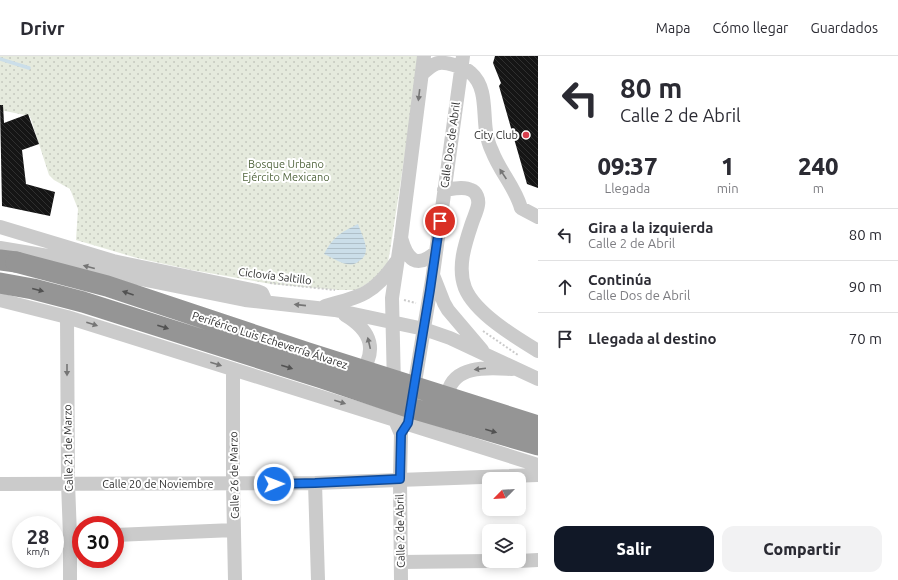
<!DOCTYPE html>
<html lang="es">
<meta charset="utf-8">
<style>
body{margin:0;font-family:Ubuntu,sans-serif;background:#f2f2f3;color:#2b2b33;height:100vh;display:flex;flex-direction:column;font-size:15px;white-space:nowrap}
*{box-sizing:border-box;margin:0}
p{font-size:13px;color:#7c7c81}
.icon{flex:none;width:22px;height:22px;fill:none;stroke:currentColor;stroke-width:2;stroke-linecap:round;stroke-linejoin:round}
.map{position:relative;flex:1;overflow:hidden}
.details{display:flex;flex-direction:column;background:#fff;width:360px}
.details>*{flex:none}
.guide{background:#fff;color:#2b2b33;overflow:hidden}
.needle{width:26px;rotate:246deg}
.fabs{position:absolute;left:482px;top:416px;display:grid;gap:8px}
.fabs a{display:grid;place-items:center;width:44px;height:44px;border-radius:8px;background:#fff;box-shadow:0 2px 10px #0003;font-size:20px}
.speed{position:absolute;left:12px;top:460px;display:flex;gap:8px;font-size:20px;font-weight:700;text-align:center}
.speed>*{display:grid;place-content:center;width:52px;height:52px;border-radius:50%;background:#fff;box-shadow:0 2px 10px #0003;line-height:1}
.speed small{font-size:10px;font-weight:400}
.speed .limit{border:6px solid #d22;background:#fff;color:#111}
.pin{position:absolute;display:grid;place-items:center;width:34px;height:34px;color:#fff;margin:-17px;border:2px solid #fff;border-radius:50%;box-shadow:0 1px 4px #0007}
.me{position:absolute;width:44px;margin:-22px;rotate:89deg;stroke-linejoin:round;filter:drop-shadow(0 0 3px #0008)}
.turn{display:flex;align-items:center;gap:14px;height:84px;padding:0 16px;font-size:18px}
.turn .icon{width:52px;height:52px;stroke-width:2.5}
.turn b{display:block;font-size:28px;line-height:34px}
.eta{display:flex;justify-content:space-evenly;align-items:center;height:68px;text-align:center}
.eta b{font-size:24px;font-weight:800;line-height:28px}
.cta{display:flex;gap:8px;margin-top:auto;padding:8px 16px}
.cta a{flex:1;height:46px;border-radius:12px;background:#111827;color:#fff;font-size:16px;font-weight:800;line-height:46px;text-align:center}
.cta a+a{background:#f2f2f3;color:#2b2b33}
ul{padding:0;list-style:none}
li{display:flex;align-items:center;gap:12px;height:52px;padding:0 16px;border-top:1px solid #e1e1e2}
li div{flex:1}
li b{display:block;font-size:15px}
li em{font-style:normal}
header{display:flex;align-items:center;gap:24px;box-sizing:border-box;height:56px;padding:0 20px;background:#fff;border-bottom:1px solid #e1e1e2}
header strong{font-size:19px}
nav{display:flex;gap:22px;margin-inline-start:auto;font-size:14px}
main{display:flex;flex:1;min-height:0}
.map>svg:first-child{display:block}
.park{fill:url(#park-dots)}
.water{fill:url(#water-rules)}
.lines{fill:none;stroke-linecap:round;stroke-linejoin:round}
.stream{stroke:#cbdee9;stroke-width:3.5}
.building{fill:url(#building-back-hatch)}
.path{stroke:#cbcbcb;stroke-width:2;stroke-dasharray:2 2;stroke-linecap:butt}
.minor{stroke:#cbcbcb;stroke-width:14}
.highway{stroke:#959595;stroke-width:21}
.highway-bridge{stroke:#959595;stroke-width:21}
.oneway{fill:#757575}
.oneway2{fill:#525252}
.route-casing{stroke:#114b97;stroke-width:10}
.route{stroke:#1a73e8;stroke-width:7}
.poi-dot{fill:#d73f4d;stroke:#fff;stroke-width:1.5}
.labels{text-anchor:middle;stroke-width:4;stroke-linejoin:round;paint-order:stroke}
.poi-label{font-size:11px;fill:#2e2e2e;stroke:#fff;text-anchor:end}
.street-label{font-size:11px;fill:#2e2e2e;stroke:#fff}
.park-label{font-size:11px;fill:#52663f;stroke:#fff}
</style>
<header>
<strong>Drivr</strong>
<nav><a>Mapa</a><a>Cómo llegar</a><a>Guardados</a></nav>
</header>
<main>
<div class="map">
<svg width="538" height="524" viewBox="0 0 538 524">
<defs>
<pattern id="park-dots" width="8" height="8" patternUnits="userSpaceOnUse"><rect width="8" height="8" fill="#e5eadd"/><path d="M2 2h.1M6 6h.1" fill="none" stroke="#c5c9be" stroke-width="1.8" stroke-linecap="round"/></pattern>
<pattern id="water-rules" width="6" height="5" patternUnits="userSpaceOnUse"><rect width="6" height="5" fill="#cbdee9"/><path d="M0 2.5h6" fill="none" stroke="#afbfc8"/></pattern>
<pattern id="building-back-hatch" width="6" height="6" patternUnits="userSpaceOnUse"><rect width="6" height="6" fill="#151515"/><path d="M-1 5l2 2M0 0l6 6M5-1l2 2" fill="none" stroke="#2f2f2f"/></pattern>
</defs>
<rect width="100%" height="100%" fill="#fff"/>
<!-- park -->
<path class="park" d="M 0,0 L 420,0 L 390,195 L 387,210 L 382,218 L 357,234 L 338,234 L 271,228 L 192,214 L 137,202 L 76,184 L 78,153 L 70,133 L 54,124 L 49,119 L 30,60 L 0,54 Z"/>
<!-- water -->
<path class="water" d="M 358,168 C 362,180 373,197 359,205 C 356,208 352,209 347,208 C 340,207 331,201 324,198 C 334,180 340,177 358,168 Z"/>
<g class="lines">
<!-- stream -->
<path class="stream" d="M 0,3 L 29,12"/>
</g>
<!-- building -->
<path class="building" d="M 495,0 L 538,0 L 538,132 L 527,128 L 499,30 L 501,27 L 493,7 Z
M 0,49 L 3,49 L 4,67 L 28,58 L 39,88 L 22,94 L 26,128 L 55,136 L 50,160 L 2,150 Z"/>
<g class="lines">
<!-- path -->
<path class="path" d="M 270,227 L 335,234
M 404,244 L 416,247
M 483,275 L 518,299"/>
<!-- minor -->
<path class="minor" d="M 422,18 C 434,7 438,4 454,9 C 460,11 466,12 471,17 C 487,31 483,55 486,75 C 487,81 489,89 492,95 C 500,116 515,131 521,152 L 538,161
M 444,134 C 452,133 464,130 471,134 C 477,136 479,144 478,149 C 477,155 474,161 472,167 C 465,188 457,211 465,232 C 475,257 515,281 538,295
M 0,171 L 113,205 L 257,235 L 262,237 L 266,246
M 401,182 C 407,203 416,214 436,196
M 0,192 L 48,200 L 121,219 L 245,244 L 335,254 L 424,273 L 450,282 L 538,323
M 433,219 L 444,247 L 448,254 L 482,294
M 0,244 L 67,261 L 538,409
M 325,250 C 361,241 374,238 396,206
M 345,259 C 372,275 378,295 359,320
M 67,261 L 68,427 L 70,480 L 70,524
M 233,313 L 233,428 L 235,524
M 394,331 L 392,242 L 401,182 L 424,0
M 413,338 L 433,218 L 463,0
M 447,349 C 447,345 446,340 448,336 C 455,308 490,312 512,313
M 395,358 L 395,364 L 401,378 L 400,423 L 401,524
M 315,427 L 318,524
M 0,428 L 315,427 L 538,419
M 115,479 L 234,474
M 519,505 L 538,504
M 401,506 L 489,505"/>
<!-- highway -->
<path class="highway" d="M 0,204 L 16,206"/>
<!-- highway-bridge -->
<path class="highway-bridge" d="M 16,206 L 107,230 L 308,297 L 538,370
M 0,227 L 33,233 L 83,246 L 322,322 L 411,352 L 538,389"/>
</g>
<!-- one-way arrows -->
<defs><path id="oneway-solid" d="M-6-.8H1V-3.2L6.5 0L1 3.2V.8H-6Z"/></defs>
<g class="oneway">
<use href="#oneway-solid" transform="translate(419 39) rotate(97)"/>
<use href="#oneway-solid" transform="translate(503 118) rotate(-124)"/>
<use href="#oneway-solid" transform="translate(89 211) rotate(-165)"/>
<use href="#oneway-solid" transform="translate(300 249) rotate(-174)"/>
<use href="#oneway-solid" transform="translate(92 268) rotate(18)"/>
<use href="#oneway-solid" transform="translate(369 287) rotate(-103)"/>
<use href="#oneway-solid" transform="translate(216 308) rotate(18)"/>
<use href="#oneway-solid" transform="translate(480 313) rotate(173)"/>
<use href="#oneway-solid" transform="translate(67 314) rotate(90)"/>
<use href="#oneway-solid" transform="translate(340 346) rotate(17)"/>
</g>
<g class="oneway2">
<use href="#oneway-solid" transform="translate(38 234) rotate(14)"/>
<use href="#oneway-solid" transform="translate(128 237) rotate(-161)"/>
<use href="#oneway-solid" transform="translate(163 271) rotate(18)"/>
<use href="#oneway-solid" transform="translate(287 311) rotate(17)"/>
<use href="#oneway-solid" transform="translate(491 375) rotate(16)"/>
</g>
<g class="lines">
<defs>
<path id="route" d="M 274,428 L 315,427 L 400,423 L 401,378 L 408,367 L 430,234 L 440,165"/>
</defs>
<!-- route casing -->
<use href="#route" class="route-casing"/>
<!-- route -->
<use href="#route" class="route"/>
</g>
<!-- markers -->
<circle class="poi-dot" cx="526" cy="79" r="4"/>
<g class="labels">
<!-- poi labels -->
<g class="poi-label">
<text x="518" y="83">City Club</text>
</g>
<!-- street labels -->
<g class="street-label">
<text transform="translate(450 89) rotate(-82)" y="4">Calle Dos de Abril</text>
<text transform="translate(275 220) rotate(7)" y="4">Ciclovía Saltillo</text>
<text transform="translate(270 284) rotate(18)" y="4">Periférico Luis Echeverría Álvarez</text>
<text transform="translate(68 392) rotate(-91)" y="4">Calle 21 de Marzo</text>
<text transform="translate(234 419) rotate(-91)" y="4">Calle 26 de Marzo</text>
<text x="158" y="432">Calle 20 de Noviembre</text>
<text transform="translate(400 475) rotate(-91)" y="4">Calle 2 de Abril</text>
</g>
<!-- park labels -->
<g class="park-label">
<text x="286" y="112">Bosque Urbano<tspan x="286" dy="13">Ejército Mexicano</tspan></text>
</g>
</g>
</svg>
<div class="fabs">
<a><svg class="needle" viewBox="-14 -14 28 28"><path d="M0-13l5 13h-10z" fill="#e53935"/><path d="M0 13l5-13h-10z" fill="#7c7c81"/></svg></a>
<a><svg class="icon" aria-label="layers" viewBox="0 0 24 24"><path d="M12 4l9 5-9 5-9-5zM3 14l9 5 9-5"/></svg></a>
</div>
<div class="speed"><div>28<small>km/h</small></div><div class="limit">30</div></div>
<div class="pin" style="left:440px;top:165px;background:#d93025"><svg class="icon" aria-label="arrive" viewBox="0 0 24 24"><path d="M6 21V4h12l-3 4 3 4H6"/></svg></div>
<svg class="me" style="left:274px;top:428px" viewBox="-20 -20 40 40"><circle r="17" fill="#1a73e8" stroke="#fff" stroke-width="3"/><path d="M0-11L8 9 0 5-8 9z" fill="#fff"/></svg>
</div>
<section class="details">
<div class="guide">
<div class="turn"><svg class="icon" aria-label="left" viewBox="0 0 24 24"><path d="M17 20v-9H6M10 6l-5 5 5 5"/></svg><div><b>80 m</b>Calle 2 de Abril</div></div>
</div>
<div class="eta">
<div><b>09:37</b><p>Llegada</p></div>
<div><b>1</b><p>min</p></div>
<div><b>240</b><p>m</p></div>
</div>
<ul>
<li><svg class="icon" aria-label="left" viewBox="0 0 24 24"><path d="M17 20v-9H6M10 6l-5 5 5 5"/></svg><div><b>Gira a la izquierda</b><p>Calle 2 de Abril</p></div><em>80 m</em></li>
<li><svg class="icon" aria-label="ahead" viewBox="0 0 24 24"><path d="M12 20V5M6 11l6-6 6 6"/></svg><div><b>Continúa</b><p>Calle Dos de Abril</p></div><em>90 m</em></li>
<li><svg class="icon" aria-label="arrive" viewBox="0 0 24 24"><path d="M6 21V4h12l-3 4 3 4H6"/></svg><div><b>Llegada al destino</b></div><em>70 m</em></li>
</ul>
<div class="cta"><a>Salir</a><a>Compartir</a></div>
</section>
</main>
